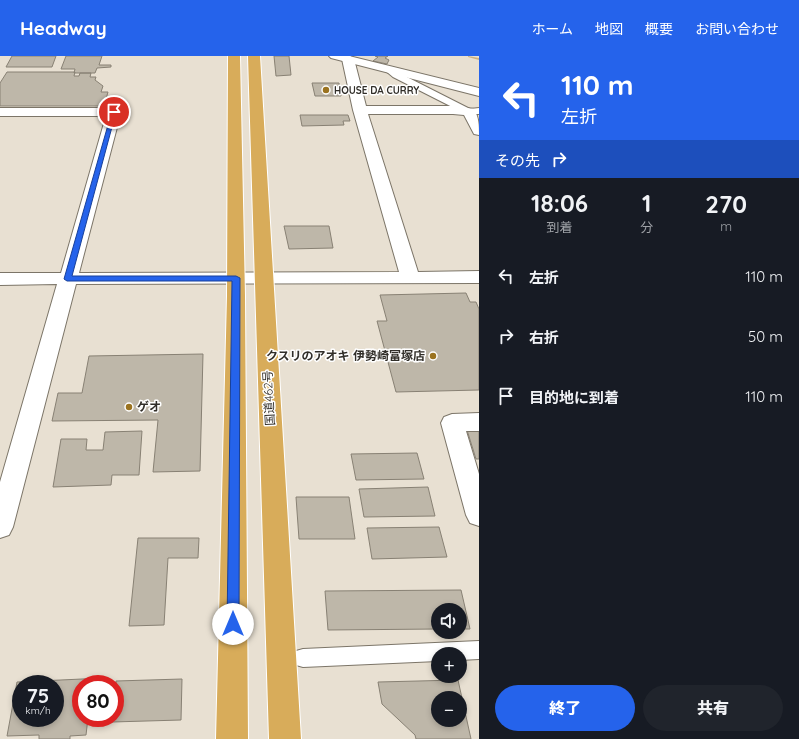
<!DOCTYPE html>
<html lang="ja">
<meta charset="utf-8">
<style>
body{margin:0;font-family:Quicksand,"Noto Sans JP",sans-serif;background:#20242c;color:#f1f3f6;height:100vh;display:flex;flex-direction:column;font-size:15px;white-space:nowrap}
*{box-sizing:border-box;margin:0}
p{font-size:13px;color:#9ea1a6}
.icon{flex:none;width:22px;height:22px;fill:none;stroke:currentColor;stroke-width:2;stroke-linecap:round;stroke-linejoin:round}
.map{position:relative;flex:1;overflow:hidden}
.details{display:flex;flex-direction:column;background:#171b24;width:320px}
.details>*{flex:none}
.top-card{background:#2563eb;color:#fff;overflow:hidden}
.buttons{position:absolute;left:431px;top:547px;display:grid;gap:8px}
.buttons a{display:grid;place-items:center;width:36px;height:36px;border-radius:50%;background:#171b24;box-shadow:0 2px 6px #0003;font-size:20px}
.speed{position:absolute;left:12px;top:619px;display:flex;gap:8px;font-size:20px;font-weight:700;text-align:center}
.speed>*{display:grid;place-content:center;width:52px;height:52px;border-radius:50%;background:#171b24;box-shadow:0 2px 6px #0003;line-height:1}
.speed small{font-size:10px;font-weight:400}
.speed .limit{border:6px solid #d22;background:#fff;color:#111}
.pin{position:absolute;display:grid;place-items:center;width:34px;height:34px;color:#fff;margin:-17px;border:2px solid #fff;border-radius:50%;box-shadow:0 1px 4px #0007}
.me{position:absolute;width:44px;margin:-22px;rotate:0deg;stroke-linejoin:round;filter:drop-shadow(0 0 3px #0008)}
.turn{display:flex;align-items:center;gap:14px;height:84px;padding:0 16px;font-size:18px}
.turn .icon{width:52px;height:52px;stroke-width:2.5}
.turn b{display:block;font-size:28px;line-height:34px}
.then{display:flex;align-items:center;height:38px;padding:0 16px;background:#0003;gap:8px;font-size:15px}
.eta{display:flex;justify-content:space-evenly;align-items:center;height:68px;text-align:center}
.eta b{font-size:24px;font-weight:800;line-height:28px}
.primary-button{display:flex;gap:8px;margin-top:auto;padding:8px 16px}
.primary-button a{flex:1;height:46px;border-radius:24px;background:#2563eb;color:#fff;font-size:16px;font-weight:800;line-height:46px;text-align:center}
.primary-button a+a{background:#20242c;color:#f1f3f6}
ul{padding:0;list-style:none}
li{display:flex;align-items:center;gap:12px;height:60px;padding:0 16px}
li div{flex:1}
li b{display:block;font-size:15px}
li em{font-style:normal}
header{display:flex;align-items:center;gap:24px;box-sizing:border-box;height:56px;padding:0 20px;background:#2563eb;color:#fff}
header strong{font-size:19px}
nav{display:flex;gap:22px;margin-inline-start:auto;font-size:14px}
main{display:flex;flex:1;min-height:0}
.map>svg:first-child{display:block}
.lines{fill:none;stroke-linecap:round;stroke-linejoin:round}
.stream{fill:#ccb07f;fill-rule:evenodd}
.building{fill:#beb7a9;stroke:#888174;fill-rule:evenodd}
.lane-casing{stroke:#7c7568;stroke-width:2}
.street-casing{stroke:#7c7568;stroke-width:2}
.secondary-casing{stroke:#7c7568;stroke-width:2}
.highway-casing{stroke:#fff;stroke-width:2}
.lane{fill:#fff;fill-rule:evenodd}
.street{fill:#fff;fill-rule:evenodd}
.secondary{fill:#fff;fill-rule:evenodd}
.highway{fill:#d8ac5a;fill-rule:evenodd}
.route{fill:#2563eb;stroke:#184099}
.poi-dot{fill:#9b7320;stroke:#fff;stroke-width:1.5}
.labels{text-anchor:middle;stroke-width:3;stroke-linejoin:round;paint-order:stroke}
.far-poi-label{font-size:10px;font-weight:bold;fill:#312e29;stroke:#fff;text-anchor:start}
.poi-label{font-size:12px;font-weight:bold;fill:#312e29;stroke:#fff;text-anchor:end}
.street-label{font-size:12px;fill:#312e29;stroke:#fff}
</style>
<header>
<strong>Headway</strong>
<nav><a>ホーム</a><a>地図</a><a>概要</a><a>お問い合わせ</a></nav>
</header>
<main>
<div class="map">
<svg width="479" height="683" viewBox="0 0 479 683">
<rect width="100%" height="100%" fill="#e8e0d2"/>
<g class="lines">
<!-- stream -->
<path class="stream" d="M 468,0 L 479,2 L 479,4 L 468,1 Z"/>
</g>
<!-- building -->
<path class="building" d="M 12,0 L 56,0 L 52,11 L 6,11 Z
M 66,0 L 102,0 L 99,9 L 111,9 L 111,11 L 97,12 L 95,17 L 74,17 L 75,13 L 61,13 Z
M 274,0 L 289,0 L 291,19 L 276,20 Z
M 375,0 L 388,0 L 385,2 L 389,4 L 387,8 L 373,5 L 378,1 Z
M 7,16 L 75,16 L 74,20 L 79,20 L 80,17 L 91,17 L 90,21 L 96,21 L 95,24 L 103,30 L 101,36 L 108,36 L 104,50 L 0,50 L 0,27 Z
M 312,27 L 339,27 L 341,40 L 315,40 Z
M 300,59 L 348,59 L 350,65 L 343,65 L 344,69 L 302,70 Z
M 284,170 L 329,170 L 333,192 L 289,193 Z
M 466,237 L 470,246 L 476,246 L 479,253 L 479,334 L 396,336 L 377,265 L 387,265 L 380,239 Z
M 203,298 L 200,415 L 153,416 L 158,364 L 52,365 L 58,337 L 82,337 L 89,300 Z
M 479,373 L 479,403 L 476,403 L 467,374 Z
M 142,375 L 139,419 L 112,419 L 111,429 L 53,431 L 61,383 L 87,383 L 86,394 L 103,394 L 105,376 Z
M 417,397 L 424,423 L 356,424 L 351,398 Z
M 428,431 L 435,460 L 364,461 L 359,433 Z
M 296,441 L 349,441 L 355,483 L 299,483 Z
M 439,471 L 447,501 L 372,503 L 367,472 Z
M 138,482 L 199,482 L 198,502 L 168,502 L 164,569 L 129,570 Z
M 461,534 L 470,573 L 460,573 L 460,554 L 438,554 L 438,573 L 328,574 L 325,535 Z
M 104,622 L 104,628 L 81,628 L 81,662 L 88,662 L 86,679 L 70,680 L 70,683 L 39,683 L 39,679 L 7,680 L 17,626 ZM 21,628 L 55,628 L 55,662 L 21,662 Z
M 182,623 L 181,664 L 112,666 L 112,662 L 115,662 L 116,625 Z
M 458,624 L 471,683 L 416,683 L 415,679 L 382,648 L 378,626 ZM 438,642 L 460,642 L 460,664 L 438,664 Z"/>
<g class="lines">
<defs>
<path id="lane" d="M 387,12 L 393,12 L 399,17 L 470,53 L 479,52 L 479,58 L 466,58 L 393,21 L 387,16 Z
M 479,585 L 479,603 L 460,604 L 460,598 L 438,598 L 438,605 L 303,611 L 296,609 L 294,602 L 296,595 L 303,593 Z"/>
<path id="street" d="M 344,0 L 350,0 L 354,3 L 366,50 L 453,50 L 474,53 C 479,62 479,69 479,79 L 474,78 L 464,59 L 453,58 L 368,58 L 418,216 L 479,215 L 479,227 L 76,228 L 13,471 L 9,479 L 0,482 L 0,426 L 57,228 L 0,229 L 0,217 L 61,217 L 106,60 L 0,60 L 0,52 L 114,52 L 119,53 L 121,56 L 79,217 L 399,216 L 353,54 L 342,3 Z
M 479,357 L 479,375 L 466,375 L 479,418 L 479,470 L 470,467 L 466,459 L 441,367 L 444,361 L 452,358 Z"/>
<path id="secondary" d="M 329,0 L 349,0 L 479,32 L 479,40 L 331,2 Z"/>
<path id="highway" d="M 228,0 L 240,0 L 245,240 L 248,683 L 216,683 L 227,240 Z
M 248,0 L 260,0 L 301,683 L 269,683 Z"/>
</defs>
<!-- lane casing -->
<use href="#lane" class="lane-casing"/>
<!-- street casing -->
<use href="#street" class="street-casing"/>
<!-- secondary casing -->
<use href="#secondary" class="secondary-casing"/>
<!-- highway casing -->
<use href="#highway" class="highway-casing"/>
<!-- lane -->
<use href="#lane" class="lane"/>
<!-- street -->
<use href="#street" class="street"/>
<!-- secondary -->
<use href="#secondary" class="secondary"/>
<!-- highway -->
<use href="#highway" class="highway"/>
</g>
<!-- route -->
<path class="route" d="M 112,55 L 116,56 L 72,220 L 236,220 L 240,222 L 239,568 L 237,572 L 233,574 L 229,572 L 227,568 L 232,225 L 67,225 L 64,223 Z"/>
<!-- markers -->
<g class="poi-dot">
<circle cx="326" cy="34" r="4"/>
<circle cx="433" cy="300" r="4"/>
<circle cx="129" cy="351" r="4"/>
</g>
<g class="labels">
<!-- far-poi labels -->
<g class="far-poi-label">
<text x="334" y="38">HOUSE DA CURRY</text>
</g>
<!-- poi labels -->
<g class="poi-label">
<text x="425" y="304">クスリのアオキ 伊勢崎富塚店</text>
<text x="137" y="355" text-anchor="start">ゲオ</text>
</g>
<!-- street labels -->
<g class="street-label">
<text transform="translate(269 342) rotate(-93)" y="4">国道462号</text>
</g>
</g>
</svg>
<div class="buttons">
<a><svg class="icon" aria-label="sound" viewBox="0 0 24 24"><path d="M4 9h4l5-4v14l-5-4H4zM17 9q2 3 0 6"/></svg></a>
<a>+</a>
<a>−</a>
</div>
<div class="speed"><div>75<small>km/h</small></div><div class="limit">80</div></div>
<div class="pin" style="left:114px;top:56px;background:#d93025"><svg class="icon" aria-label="arrive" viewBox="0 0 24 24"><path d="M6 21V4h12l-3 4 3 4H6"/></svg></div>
<svg class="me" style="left:233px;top:568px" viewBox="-20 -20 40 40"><circle r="19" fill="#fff"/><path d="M0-13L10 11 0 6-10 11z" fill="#2563eb"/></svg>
</div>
<section class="details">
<div class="top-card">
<div class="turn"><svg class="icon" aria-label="left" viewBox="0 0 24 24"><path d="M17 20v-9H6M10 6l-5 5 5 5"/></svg><div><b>110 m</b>左折</div></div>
<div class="then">その先<svg class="icon" aria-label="right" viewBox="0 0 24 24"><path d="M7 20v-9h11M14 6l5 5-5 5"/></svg></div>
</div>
<div class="eta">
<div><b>18:06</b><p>到着</p></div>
<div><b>1</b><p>分</p></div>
<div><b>270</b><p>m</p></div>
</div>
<ul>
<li><svg class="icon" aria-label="left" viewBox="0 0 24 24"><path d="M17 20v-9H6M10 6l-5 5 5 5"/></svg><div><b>左折</b></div><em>110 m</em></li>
<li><svg class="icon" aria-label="right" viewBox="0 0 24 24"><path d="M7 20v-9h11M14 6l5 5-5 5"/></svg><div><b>右折</b></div><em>50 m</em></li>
<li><svg class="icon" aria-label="arrive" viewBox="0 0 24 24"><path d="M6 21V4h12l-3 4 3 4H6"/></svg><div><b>目的地に到着</b></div><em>110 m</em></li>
</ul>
<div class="primary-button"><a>終了</a><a>共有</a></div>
</section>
</main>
